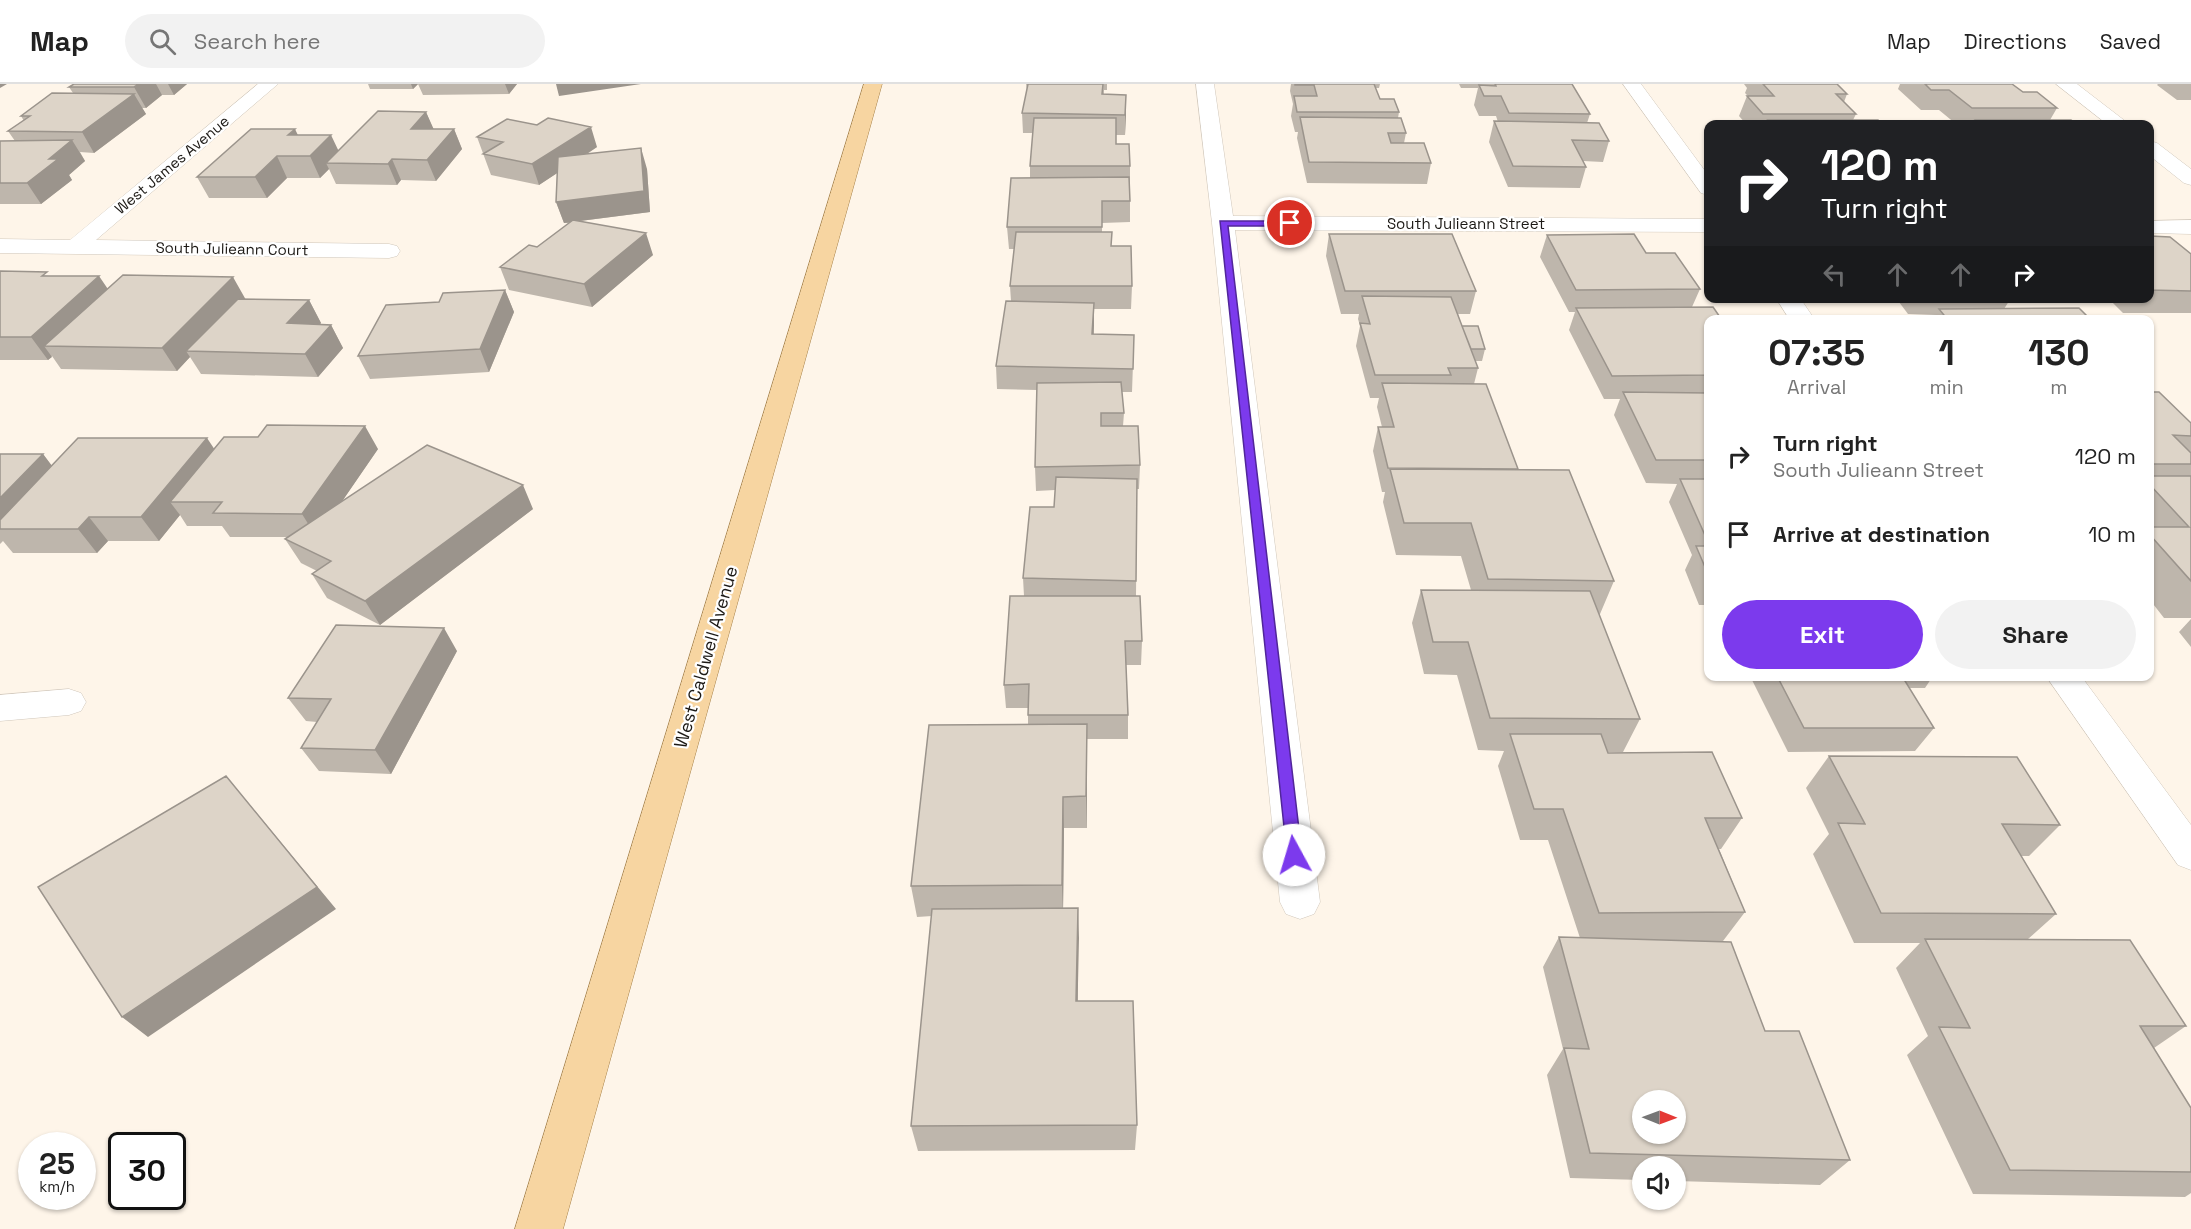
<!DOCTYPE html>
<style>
body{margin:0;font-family:"Space Grotesk",sans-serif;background:#f2f2f2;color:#222;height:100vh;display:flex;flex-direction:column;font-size:22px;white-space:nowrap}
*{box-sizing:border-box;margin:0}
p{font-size:20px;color:#767676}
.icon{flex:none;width:33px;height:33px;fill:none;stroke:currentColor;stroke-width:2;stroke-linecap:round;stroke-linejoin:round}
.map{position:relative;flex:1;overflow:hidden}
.drawer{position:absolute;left:1704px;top:231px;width:450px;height:366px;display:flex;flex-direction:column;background:#fff;border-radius:12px;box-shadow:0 2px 4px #0004}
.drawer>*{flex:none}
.hud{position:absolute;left:1704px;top:36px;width:450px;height:183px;border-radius:12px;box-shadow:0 2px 4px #0004;background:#202124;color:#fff;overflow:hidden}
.needle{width:39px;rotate:91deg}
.controls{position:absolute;left:1632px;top:1006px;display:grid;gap:12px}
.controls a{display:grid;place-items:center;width:54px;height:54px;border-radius:50%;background:#fff;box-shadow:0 2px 4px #0004;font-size:30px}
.speed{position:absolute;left:18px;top:1048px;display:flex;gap:12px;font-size:30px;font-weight:700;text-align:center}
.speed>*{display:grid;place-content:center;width:78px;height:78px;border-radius:50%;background:#fff;box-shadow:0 2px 4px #0004;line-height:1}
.speed small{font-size:15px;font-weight:400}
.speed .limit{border:3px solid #111;border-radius:9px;background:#fff;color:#111}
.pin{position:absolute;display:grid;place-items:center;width:51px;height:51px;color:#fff;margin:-26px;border:3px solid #fff;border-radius:50%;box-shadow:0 2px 6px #0007}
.me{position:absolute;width:66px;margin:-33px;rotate:354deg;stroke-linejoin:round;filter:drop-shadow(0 0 4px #0008)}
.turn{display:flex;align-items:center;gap:21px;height:126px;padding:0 18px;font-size:27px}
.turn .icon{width:78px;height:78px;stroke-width:2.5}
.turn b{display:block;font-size:42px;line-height:51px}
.lanes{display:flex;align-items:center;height:57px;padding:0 18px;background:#0003;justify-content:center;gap:30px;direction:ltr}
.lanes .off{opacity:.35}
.eta{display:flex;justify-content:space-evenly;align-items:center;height:102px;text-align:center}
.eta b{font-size:36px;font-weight:800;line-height:42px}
.primary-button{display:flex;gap:12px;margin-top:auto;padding:12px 18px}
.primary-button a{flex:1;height:69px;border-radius:36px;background:#7c3aed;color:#fff;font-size:24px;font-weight:800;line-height:69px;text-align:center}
.primary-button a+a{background:#f2f2f2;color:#222}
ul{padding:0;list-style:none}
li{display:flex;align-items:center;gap:18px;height:78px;padding:0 18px}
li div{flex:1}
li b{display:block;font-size:22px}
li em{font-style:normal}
header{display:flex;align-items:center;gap:36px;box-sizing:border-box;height:84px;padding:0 30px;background:#fff;border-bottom:2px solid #e0e0e0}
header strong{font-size:28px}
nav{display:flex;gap:33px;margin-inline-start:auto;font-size:21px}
.search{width:420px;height:54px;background:#f2f2f2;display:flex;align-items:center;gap:15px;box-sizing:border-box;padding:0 21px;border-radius:33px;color:#767676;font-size:22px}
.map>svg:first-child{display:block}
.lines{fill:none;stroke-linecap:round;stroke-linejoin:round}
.minor-casing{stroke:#d0c7bb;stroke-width:1}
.primary-casing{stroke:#a68148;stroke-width:1}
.minor{fill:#fff;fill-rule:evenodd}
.primary{fill:#f7d5a1;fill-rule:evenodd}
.wall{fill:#beb6ac}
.shaded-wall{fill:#9b948c}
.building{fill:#ddd4c8;stroke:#9b948c;stroke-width:1.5;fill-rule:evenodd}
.route{fill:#7c3aed;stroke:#51269a;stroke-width:1.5}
.labels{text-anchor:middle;stroke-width:4.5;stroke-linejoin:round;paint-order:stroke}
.far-street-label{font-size:15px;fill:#1c1915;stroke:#fff}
.street-label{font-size:18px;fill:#1c1915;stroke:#fff}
</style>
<header>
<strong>Map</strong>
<div class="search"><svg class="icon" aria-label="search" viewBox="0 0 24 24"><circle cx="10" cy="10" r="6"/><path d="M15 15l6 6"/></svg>Search here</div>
<nav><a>Map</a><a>Directions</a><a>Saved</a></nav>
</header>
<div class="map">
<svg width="2191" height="1145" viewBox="0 0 2191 1145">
<rect width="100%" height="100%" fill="#fef5e9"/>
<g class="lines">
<defs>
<path id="minor" d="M 258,0 L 278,0 L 96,156 L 389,160 L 397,162 L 400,167 L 397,172 L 389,174 L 0,169 L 0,155 L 70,156 Z
M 1196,0 L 1214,0 L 1233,132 L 1708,135 L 1708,148 L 1235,146 L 1320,818 L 1314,830 L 1300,835 L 1286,830 L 1280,818 L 1212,139 Z
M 1623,0 L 1641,0 L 1708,91 L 1708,111 L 1701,109 Z
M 2056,0 L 2077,0 L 2129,40 L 2107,40 Z
M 2150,57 L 2157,59 L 2191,85 L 2191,101 L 2184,99 L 2150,72 Z
M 2191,136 L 2191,150 L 2150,149 L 2150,137 Z
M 1776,214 L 1800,214 L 1815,236 L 1790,236 Z
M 2046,592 L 2081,592 L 2191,741 L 2191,786 L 2178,781 Z
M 69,605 L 81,609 L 86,618 L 81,627 L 69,631 L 0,637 L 0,611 Z"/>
<path id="primary" d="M 864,0 L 882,0 L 563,1145 L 515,1145 Z"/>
</defs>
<!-- minor casing -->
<use href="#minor" class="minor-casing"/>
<!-- primary casing -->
<use href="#primary" class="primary-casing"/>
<!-- minor -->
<use href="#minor" class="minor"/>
<!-- primary -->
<use href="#primary" class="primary"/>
</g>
<!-- wall -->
<path class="wall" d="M 74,0 L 187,0 L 174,11 L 162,11 L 146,24 L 142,24 L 146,30 L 94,69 L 80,68 L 85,77 L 69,91 L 72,96 L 41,120 L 0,120 L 0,57 L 15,57 L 8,47 L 24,37 L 21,32 L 73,9 L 69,3 Z
M 368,0 L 418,0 L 413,5 L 370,5 Z
M 418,0 L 517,0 L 509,10 L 423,11 Z
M 1026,0 L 1107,0 L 1107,6 L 1104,6 L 1104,10 L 1126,11 L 1125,51 L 1116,51 L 1116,60 L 1130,82 L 1130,138 L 1102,139 L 1102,148 L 1111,162 L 1132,202 L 1131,225 L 1094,225 L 1094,250 L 1134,251 L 1132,308 L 1122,308 L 1124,329 L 1123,342 L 1140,381 L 1139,405 L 1137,405 L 1136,512 L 1142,557 L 1141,581 L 1126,581 L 1128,631 L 1128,655 L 1087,655 L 1087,744 L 1064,744 L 1063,824 L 1078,824 L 1078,917 L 1137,1041 L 1135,1066 L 918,1067 L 911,1042 L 932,832 L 917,833 L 911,802 L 1028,640 L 1028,624 L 1006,624 L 1004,601 L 1024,512 L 1023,494 L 1054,423 L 1055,406 L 1036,407 L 1035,383 L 1037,306 L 997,305 L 996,282 L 1011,217 L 1010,202 L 1014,165 L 1009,165 L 1007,143 L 1030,94 L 1030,82 L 1033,49 L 1023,49 L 1022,29 L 1027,6 Z
M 1291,0 L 1380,0 L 1379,4 L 1375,4 L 1380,15 L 1399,28 L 1398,34 L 1406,49 L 1404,59 L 1431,79 L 1427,100 L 1307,99 L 1297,54 L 1298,48 L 1295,48 L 1291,32 L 1293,20 L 1290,7 Z
M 1459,0 L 1572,0 L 1590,30 L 1587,39 L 1609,57 L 1603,78 L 1583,77 L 1586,83 L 1580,104 L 1508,103 L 1489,58 L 1494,37 L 1498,38 L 1496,32 L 1479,32 L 1474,21 L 1478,4 L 1461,4 Z
M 1744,0 L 1837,0 L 1847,10 L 1844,18 L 1856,30 L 1853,36 L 1882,40 L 1746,40 L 1739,32 L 1747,12 L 1748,12 L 1745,9 L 1747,4 Z
M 1900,0 L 2012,0 L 2023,8 L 2057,24 L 2050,36 L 2077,40 L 1956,40 L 1939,26 L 1921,26 L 1898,5 Z
M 2158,0 L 2191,0 L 2191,16 L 2177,16 L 2157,1 Z
M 426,28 L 433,45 L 454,45 L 462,65 L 436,97 L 401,96 L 397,101 L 336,100 L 329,85 L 320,94 L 287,94 L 267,114 L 209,114 L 197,93 L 298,51 L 338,67 Z
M 477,53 L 597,63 L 587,70 L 647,85 L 650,128 L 580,137 L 653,171 L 592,223 L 509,206 L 500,183 L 537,163 L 569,139 L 564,139 L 556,118 L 557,89 L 539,101 L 491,91 Z
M 1329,150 L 1476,207 L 1470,230 L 1458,230 L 1462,242 L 1485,265 L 1482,277 L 1475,277 L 1478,284 L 1474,300 L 1518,385 L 1518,386 L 1614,497 L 1600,530 L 1599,530 L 1640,635 L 1623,668 L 1607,668 L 1608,669 L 1742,734 L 1721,765 L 1719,765 L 1745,828 L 1723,857 L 1765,947 L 1850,1076 L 1820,1101 L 1676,1097 L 1676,1083 L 1642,1083 L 1642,1096 L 1570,1094 L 1547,991 L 1563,965 L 1543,883 L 1559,853 L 1580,854 L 1548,756 L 1520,756 L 1498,682 L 1504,667 L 1478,666 L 1457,591 L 1424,590 L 1412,539 L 1421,506 L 1471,506 L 1461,472 L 1396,471 L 1383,418 L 1385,408 L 1382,408 L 1373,367 L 1378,343 L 1382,343 L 1377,323 L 1379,314 L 1370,314 L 1356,262 L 1360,242 L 1358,235 L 1359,230 L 1341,230 L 1326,172 Z
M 1547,151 L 1646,169 L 1700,205 L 1692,223 L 1708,236 L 1708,521 L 1699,521 L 1685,486 L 1692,471 L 1669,418 L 1677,400 L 1646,399 L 1614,331 L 1620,315 L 1604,315 L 1569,246 L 1575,228 L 1569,228 L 1540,173 Z
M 2150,152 L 2191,170 L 2191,229 L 2123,229 L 2108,214 L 2150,214 Z
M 0,187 L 50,192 L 108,205 L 246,215 L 309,216 L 321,239 L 320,240 L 331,241 L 343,264 L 318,293 L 201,290 L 190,273 L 177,287 L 61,285 L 52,272 L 48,276 L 0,276 Z
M 505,206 L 514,228 L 489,288 L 370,295 L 358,272 L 439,218 Z
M 1896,214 L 2011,214 L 2004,225 L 2091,236 L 1933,236 L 1936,231 L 1908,230 Z
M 2150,308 L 2191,339 L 2191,534 L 2164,534 L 2150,516 Z
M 214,365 L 378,365 L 342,417 L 533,425 L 380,541 L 327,514 L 312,490 L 317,487 L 301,479 L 285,455 L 288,453 L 230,453 L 222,442 L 187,442 L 180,431 L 159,457 L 108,457 L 97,469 L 13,469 L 3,457 L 0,460 L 0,370 L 43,370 L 52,382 Z
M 2191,535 L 2191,563 L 2179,548 Z
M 457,567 L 391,690 L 319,687 L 301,664 L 317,638 L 306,637 L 288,614 Z
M 1750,592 L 1933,592 L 1925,604 L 1909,604 L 1934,644 L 1915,667 L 1788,668 Z
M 1829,672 L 2060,741 L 2029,772 L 2021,772 L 2056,830 L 2028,855 L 2186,942 L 2154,964 L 2191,1024 L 2191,1109 L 2185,1113 L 1973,1110 L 1907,971 L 1928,952 L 1896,884 L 1920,859 L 1854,859 L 1813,770 L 1829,750 L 1806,704 Z"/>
<!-- shaded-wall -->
<path class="shaded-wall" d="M 0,0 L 7,0 L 0,4 Z
M 139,0 L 156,0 L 162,11 L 146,24 L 134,3 Z
M 168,0 L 187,0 L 174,11 Z
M 411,0 L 418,0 L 413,5 Z
M 505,0 L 517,0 L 509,10 Z
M 556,0 L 641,0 L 559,12 Z
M 134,10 L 146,30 L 94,69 L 82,48 Z
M 1126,11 L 1126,31 L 1125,51 L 1125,31 Z
M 426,28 L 435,48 L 411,45 Z
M 591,43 L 597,63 L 539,101 L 532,80 Z
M 295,45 L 305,66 L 288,51 Z
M 454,45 L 462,65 L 436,97 L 427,76 Z
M 331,51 L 341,72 L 326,79 L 329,85 L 320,94 L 310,72 Z
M 72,56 L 85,77 L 69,91 L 72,96 L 41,120 L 27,99 L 49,75 Z
M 641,64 L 647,85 L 650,128 L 564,139 L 556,118 Z
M 277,72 L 287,94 L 267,114 L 255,93 Z
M 392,75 L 401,96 L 397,101 L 388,80 Z
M 646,149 L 653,171 L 592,223 L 584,200 Z
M 99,192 L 114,214 L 44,262 L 52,273 L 48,276 L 31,253 Z
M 233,193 L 246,216 L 186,267 L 190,273 L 177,287 L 162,264 Z
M 505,206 L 514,228 L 489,288 L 480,265 Z
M 309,216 L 321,239 L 300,262 L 287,239 Z
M 1094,219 L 1094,241 L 1092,273 L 1092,250 Z
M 331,241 L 343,264 L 318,293 L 305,270 Z
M 365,342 L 378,365 L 317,454 L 302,430 Z
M 207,354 L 223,378 L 170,418 L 180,431 L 159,457 L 141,433 Z
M 43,370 L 61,394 L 0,445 L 0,414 Z
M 523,401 L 533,425 L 380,541 L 365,517 Z
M 89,433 L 108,457 L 97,469 L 78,445 Z
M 444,544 L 457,567 L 391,690 L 375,666 Z
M 1087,640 L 1087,744 L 1086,712 Z
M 226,692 L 336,825 L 148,953 L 122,933 Z
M 1063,713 L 1064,744 L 1063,831 L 1062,801 Z
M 1078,824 L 1079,854 L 1077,946 L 1076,917 Z"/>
<!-- building -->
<path class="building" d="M 74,0 L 139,0 L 134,3 L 69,3 Z
M 1028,0 L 1103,0 L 1102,10 L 1126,11 L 1125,31 L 1022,29 Z
M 1295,0 L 1374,0 L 1380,15 L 1394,15 L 1399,28 L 1297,28 L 1294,12 L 1317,12 L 1314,1 L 1295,1 Z
M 1495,0 L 1572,0 L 1590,30 L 1509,29 L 1501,12 L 1484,12 L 1479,1 L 1496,2 Z
M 1763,0 L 1837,0 L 1847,10 L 1836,10 L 1856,30 L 1763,30 L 1747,12 L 1774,12 Z
M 1925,0 L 2012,0 L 2023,8 L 2037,8 L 2057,24 L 1972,24 L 1949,6 L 1931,6 Z
M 52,9 L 134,10 L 82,48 L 8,47 L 30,32 L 21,32 Z
M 378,27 L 426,28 L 411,45 L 454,45 L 427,76 L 392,75 L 388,80 L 326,79 Z
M 1300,33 L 1401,34 L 1406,49 L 1388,49 L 1391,59 L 1424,59 L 1431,79 L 1309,78 Z
M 548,34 L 591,43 L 532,80 L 483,70 L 503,58 L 477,53 L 507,35 L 537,41 Z
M 1034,34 L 1116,34 L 1116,60 L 1129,60 L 1130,82 L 1030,82 Z
M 1768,36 L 1878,36 L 1882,40 L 1772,40 Z
M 1976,36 L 2071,36 L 2077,40 L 1982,40 Z
M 1494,37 L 1599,39 L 1609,57 L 1572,56 L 1586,83 L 1513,82 Z
M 251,45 L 295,45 L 288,51 L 331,51 L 310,72 L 277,72 L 255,93 L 197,93 Z
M 72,56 L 49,75 L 58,75 L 27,99 L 0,99 L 0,57 Z
M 641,64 L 644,107 L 556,118 L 558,73 Z
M 1129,93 L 1130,117 L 1102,117 L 1102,143 L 1007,143 L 1011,94 Z
M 573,136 L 646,149 L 584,200 L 500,183 L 529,161 L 537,163 Z
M 1016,148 L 1112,148 L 1111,162 L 1131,162 L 1132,202 L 1010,202 Z
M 1329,150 L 1452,150 L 1476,207 L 1345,207 Z
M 1634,150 L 1646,169 L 1675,169 L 1700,205 L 1576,206 L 1547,151 Z
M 2150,152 L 2170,153 L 2191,170 L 2191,207 L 2150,206 Z
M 0,187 L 47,188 L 42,192 L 99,192 L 31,253 L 0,253 Z
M 123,191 L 233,193 L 162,264 L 44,262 Z
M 505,206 L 480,265 L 358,272 L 386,221 L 439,218 L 443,209 Z
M 1362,212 L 1451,213 L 1478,284 L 1448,284 L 1451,291 L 1375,291 L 1360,239 L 1370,240 Z
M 238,215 L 309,216 L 287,239 L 331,241 L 305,270 L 186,267 Z
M 1006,217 L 1094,219 L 1092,250 L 1134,251 L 1133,285 L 996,282 Z
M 1713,223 L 1722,236 L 1708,236 L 1708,263 L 1707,263 L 1708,265 L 1708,291 L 1612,292 L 1576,224 Z
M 2079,224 L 2091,236 L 1948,236 L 1939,225 Z
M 1462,242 L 1478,242 L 1485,265 L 1471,265 Z
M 1121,298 L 1124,329 L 1101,329 L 1101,342 L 1138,342 L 1140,381 L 1035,383 L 1037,299 Z
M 1382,299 L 1486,300 L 1518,385 L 1388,384 L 1378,343 L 1394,343 Z
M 1623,308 L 1708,309 L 1708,376 L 1656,376 Z
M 2150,308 L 2159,308 L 2191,339 L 2191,352 L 2173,351 L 2191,369 L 2191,380 L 2150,380 Z
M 267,341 L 365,342 L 302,430 L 213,429 L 222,418 L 170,418 L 224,353 L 258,353 Z
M 78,354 L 207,354 L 141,433 L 89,433 L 78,445 L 0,445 L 0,436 Z
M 427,361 L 523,401 L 365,517 L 312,490 L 331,477 L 285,455 Z
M 0,370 L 43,370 L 0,414 Z
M 1390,385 L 1569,386 L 1614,497 L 1488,495 L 1471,439 L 1404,439 Z
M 2150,392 L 2191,392 L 2191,497 L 2150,451 L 2150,443 L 2189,443 L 2150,401 Z
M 1056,393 L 1137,395 L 1136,497 L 1023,494 L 1030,423 L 1054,423 Z
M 1680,395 L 1708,395 L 1708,458 Z
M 1696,462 L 1708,462 L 1708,490 Z
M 1421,506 L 1590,507 L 1640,635 L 1490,634 L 1468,558 L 1433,558 Z
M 1010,512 L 1140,512 L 1142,557 L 1125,557 L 1128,631 L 1028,631 L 1029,600 L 1004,601 Z
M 336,541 L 444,544 L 375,666 L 301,664 L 331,615 L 288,614 Z
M 1777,592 L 1902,592 L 1934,644 L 1804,644 Z
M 1087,640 L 1086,712 L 1063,713 L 1062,801 L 911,802 L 929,641 Z
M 1510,650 L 1601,650 L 1608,669 L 1712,668 L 1742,734 L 1705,734 L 1745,828 L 1599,829 L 1563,725 L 1534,725 Z
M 1829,672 L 2017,673 L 2060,741 L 2002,740 L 2056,830 L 1881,829 L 1838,739 L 1865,740 Z
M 226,692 L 317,803 L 122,933 L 38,803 Z
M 1078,824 L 1076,917 L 1133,917 L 1137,1041 L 911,1042 L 932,825 Z
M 1559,853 L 1731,858 L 1765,947 L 1799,947 L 1850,1076 L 1590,1069 L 1564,964 L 1589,965 ZM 1642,1017 L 1676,1017 L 1676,1050 L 1642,1050 Z
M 1925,855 L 2130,856 L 2186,942 L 2140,942 L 2191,1024 L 2191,1088 L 2010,1086 L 1939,943 L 1970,944 Z"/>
<!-- route -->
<path class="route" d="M 1220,137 L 1290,137 L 1295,139 L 1290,142 L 1228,142 L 1302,771 L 1300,776 L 1294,778 L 1289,776 L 1287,771 Z"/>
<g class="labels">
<!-- far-street labels -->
<g class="far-street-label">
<text transform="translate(172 81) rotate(-40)" y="5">West James Avenue</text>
<text x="1466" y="145">South Julieann Street</text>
<text transform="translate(232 165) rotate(1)" y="5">South Julieann Court</text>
</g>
<!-- street labels -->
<g class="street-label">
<text transform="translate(706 573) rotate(-74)" y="6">West Caldwell Avenue</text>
</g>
</g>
</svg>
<div class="controls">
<a><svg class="needle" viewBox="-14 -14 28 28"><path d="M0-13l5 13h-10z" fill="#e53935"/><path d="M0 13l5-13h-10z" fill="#767676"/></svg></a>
<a><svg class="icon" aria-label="sound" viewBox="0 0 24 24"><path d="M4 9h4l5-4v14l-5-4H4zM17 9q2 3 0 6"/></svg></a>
</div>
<div class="speed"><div>25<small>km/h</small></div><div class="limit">30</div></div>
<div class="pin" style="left:1290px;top:139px;background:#d93025"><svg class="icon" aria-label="arrive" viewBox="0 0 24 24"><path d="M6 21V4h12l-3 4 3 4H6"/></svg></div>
<svg class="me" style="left:1294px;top:771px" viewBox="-20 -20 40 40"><circle r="19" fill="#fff"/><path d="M0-13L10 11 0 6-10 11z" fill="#7c3aed"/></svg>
<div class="hud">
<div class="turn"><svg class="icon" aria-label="right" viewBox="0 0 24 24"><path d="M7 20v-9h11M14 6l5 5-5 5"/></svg><div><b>120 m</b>Turn right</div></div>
<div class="lanes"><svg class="icon off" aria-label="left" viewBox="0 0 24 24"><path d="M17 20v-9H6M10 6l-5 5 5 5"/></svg><svg class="icon off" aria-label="ahead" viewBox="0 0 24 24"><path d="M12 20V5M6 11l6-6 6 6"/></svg><svg class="icon off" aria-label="ahead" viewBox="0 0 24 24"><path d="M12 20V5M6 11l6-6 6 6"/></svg><svg class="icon" aria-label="right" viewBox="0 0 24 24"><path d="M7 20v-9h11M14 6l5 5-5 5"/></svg></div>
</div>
<section class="drawer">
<div class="eta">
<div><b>07:35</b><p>Arrival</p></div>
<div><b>1</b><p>min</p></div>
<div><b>130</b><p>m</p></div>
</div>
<ul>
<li><svg class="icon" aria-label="right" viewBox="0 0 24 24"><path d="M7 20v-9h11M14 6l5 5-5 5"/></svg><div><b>Turn right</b><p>South Julieann Street</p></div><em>120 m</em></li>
<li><svg class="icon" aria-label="arrive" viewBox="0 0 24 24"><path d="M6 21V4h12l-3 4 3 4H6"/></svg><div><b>Arrive at destination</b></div><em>10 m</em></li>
</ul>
<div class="primary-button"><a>Exit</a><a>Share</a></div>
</section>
</div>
